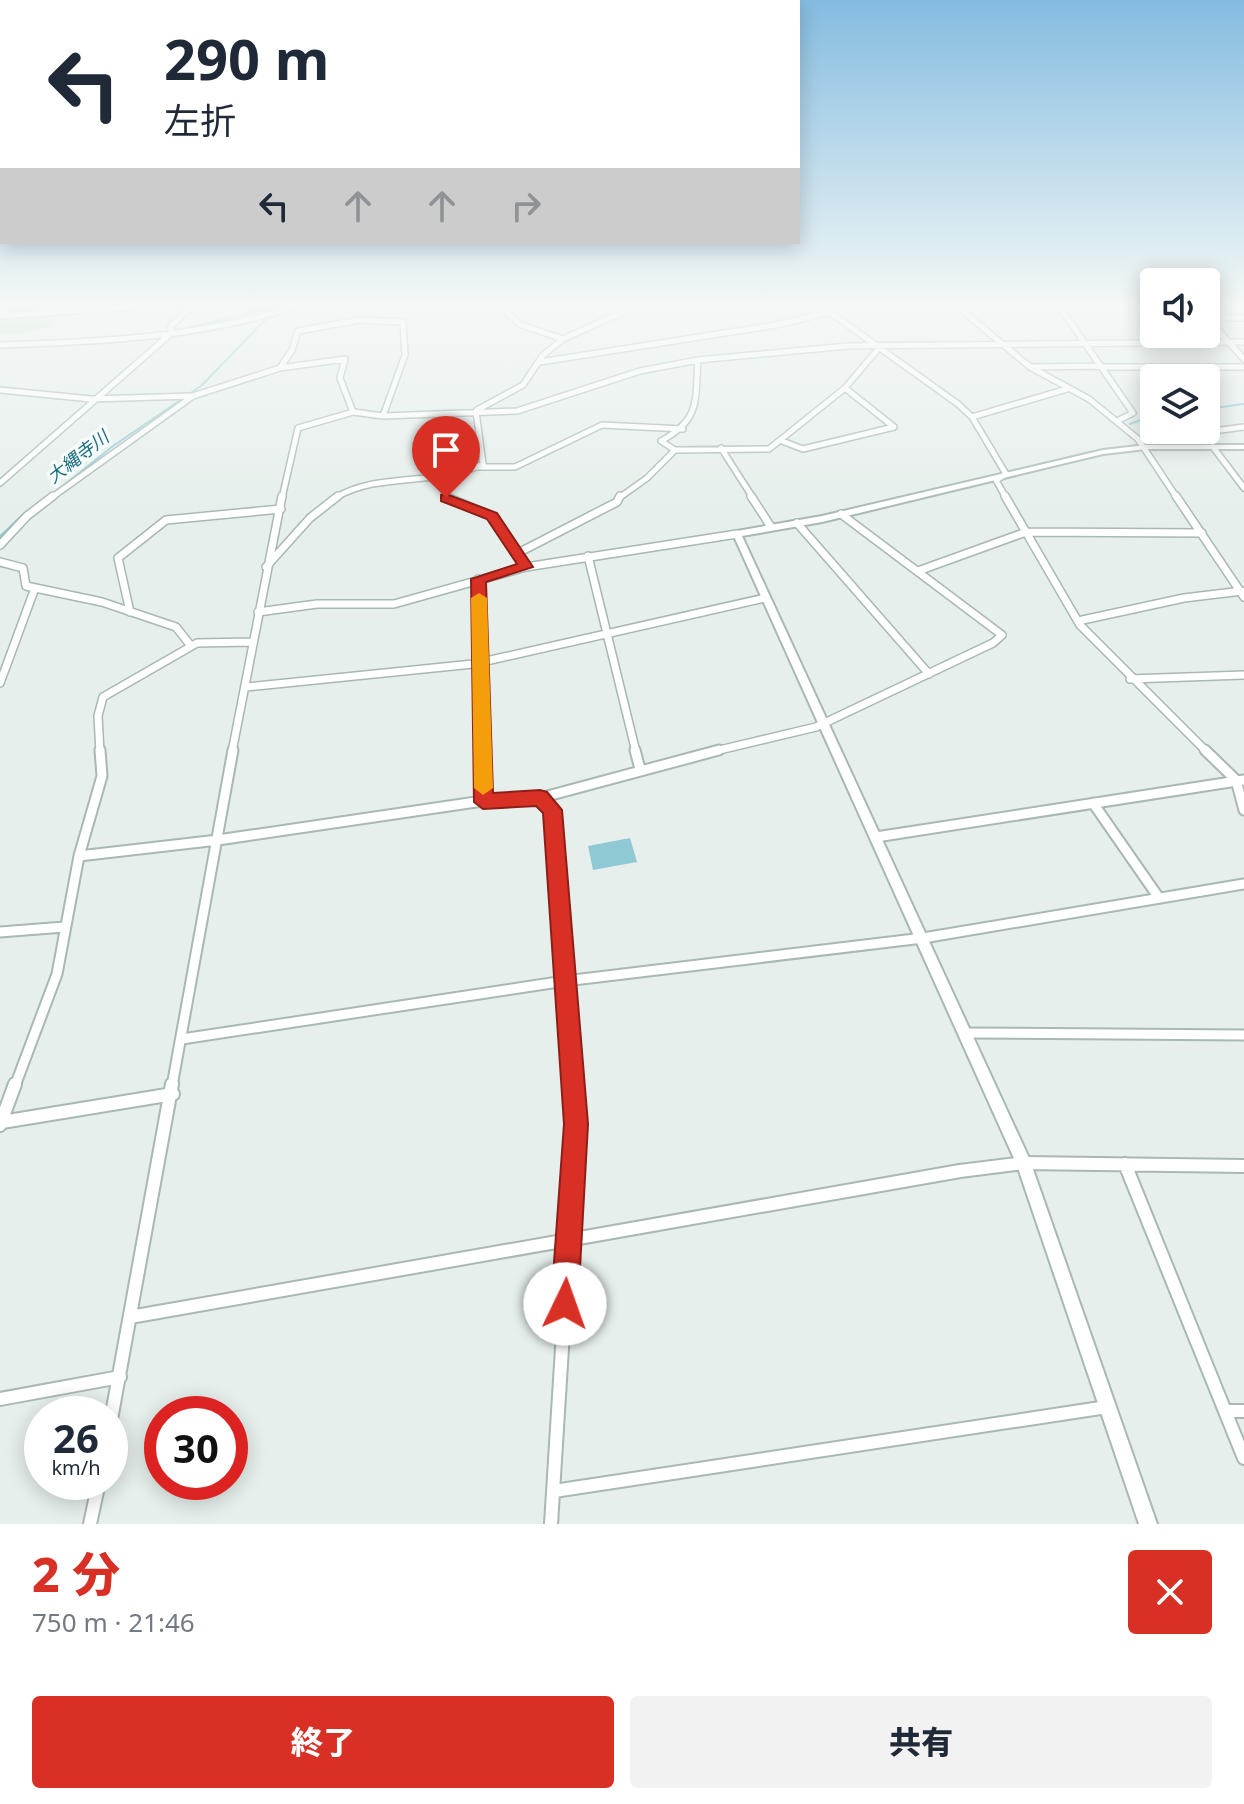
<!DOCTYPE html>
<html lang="ja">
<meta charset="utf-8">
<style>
body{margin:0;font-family:"Noto Sans","Noto Sans JP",sans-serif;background:#f2f2f3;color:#1f2937;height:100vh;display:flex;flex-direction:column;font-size:30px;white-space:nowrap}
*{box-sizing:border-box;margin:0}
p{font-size:26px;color:#747a83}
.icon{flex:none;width:44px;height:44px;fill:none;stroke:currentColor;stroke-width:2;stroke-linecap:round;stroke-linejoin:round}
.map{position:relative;height:1524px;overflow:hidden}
.sheet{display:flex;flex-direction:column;background:#fff;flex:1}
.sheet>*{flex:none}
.banner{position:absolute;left:0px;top:0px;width:800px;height:244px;box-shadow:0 4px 20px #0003;background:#fff;color:#1f2937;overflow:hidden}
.fabs{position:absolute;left:1140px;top:268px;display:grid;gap:16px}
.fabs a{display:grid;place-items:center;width:80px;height:80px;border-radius:8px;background:#fff;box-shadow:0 4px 20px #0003;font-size:40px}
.speed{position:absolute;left:24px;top:1396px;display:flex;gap:16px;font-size:40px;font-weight:700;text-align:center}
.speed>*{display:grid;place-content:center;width:104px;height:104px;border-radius:50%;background:#fff;box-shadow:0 4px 20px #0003;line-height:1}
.speed small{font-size:20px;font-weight:400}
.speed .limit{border:12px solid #d22;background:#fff;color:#111}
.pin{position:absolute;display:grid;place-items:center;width:68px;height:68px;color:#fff;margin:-82px -34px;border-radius:50% 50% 50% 0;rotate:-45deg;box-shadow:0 0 8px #0007}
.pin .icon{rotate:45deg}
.me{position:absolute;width:88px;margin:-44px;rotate:3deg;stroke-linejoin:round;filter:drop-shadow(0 0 6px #0008)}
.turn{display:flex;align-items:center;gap:28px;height:168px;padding:0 32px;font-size:36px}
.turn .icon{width:104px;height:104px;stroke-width:2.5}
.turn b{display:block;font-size:56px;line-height:68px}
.lanes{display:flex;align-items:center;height:76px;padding:0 32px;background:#0003;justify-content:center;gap:40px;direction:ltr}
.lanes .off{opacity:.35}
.round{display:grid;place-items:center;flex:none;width:84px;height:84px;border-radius:8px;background:#f2f2f3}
.overview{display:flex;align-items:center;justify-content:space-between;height:136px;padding:0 32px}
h1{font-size:48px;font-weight:800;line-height:60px;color:#d93025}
.action{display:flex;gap:16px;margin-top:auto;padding:16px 32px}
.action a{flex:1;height:92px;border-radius:8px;background:#d93025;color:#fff;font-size:32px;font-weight:800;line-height:92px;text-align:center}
.action a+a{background:#f2f2f3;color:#1f2937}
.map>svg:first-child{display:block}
.green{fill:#bfe0c8}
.water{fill:#8ec9d4}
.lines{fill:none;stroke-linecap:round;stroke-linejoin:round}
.stream-far1{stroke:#8ec9d4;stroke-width:2}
.stream{stroke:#8ec9d4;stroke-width:3}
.river{fill:#8ec9d4;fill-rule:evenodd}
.minor-far3-casing{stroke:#a8b8b2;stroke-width:8}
.minor-far2-casing{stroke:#a8b8b2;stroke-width:10}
.minor-far1-casing{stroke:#a8b8b2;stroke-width:13}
.minor-casing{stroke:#a8b8b2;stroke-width:16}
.tertiary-casing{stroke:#a8b8b2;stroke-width:4}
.minor-far3{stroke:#fff;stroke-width:5}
.minor-far2{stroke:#fff;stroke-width:7}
.minor-far1{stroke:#fff;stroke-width:9}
.minor{stroke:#fff;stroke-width:12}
.tertiary{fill:#fff;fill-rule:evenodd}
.route{fill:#d93025;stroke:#8d1f18;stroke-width:2}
.slow{fill:#f59e0b}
.labels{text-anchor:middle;stroke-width:7;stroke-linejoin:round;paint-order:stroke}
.far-water-label{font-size:18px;font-style:italic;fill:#1c6f80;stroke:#f7fbf9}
</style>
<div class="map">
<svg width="1244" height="1524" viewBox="0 0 1244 1524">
<rect width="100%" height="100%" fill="#e6efeb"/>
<!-- green -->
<path class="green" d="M 47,315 L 57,320 L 50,327 L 23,333 L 0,335 L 0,318 Z"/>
<!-- water -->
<path class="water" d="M 630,838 L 637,862 L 593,870 L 588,846 Z"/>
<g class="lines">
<!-- stream-far1 -->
<path class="stream-far1" d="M 175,331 L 280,305
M 0,342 L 88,339
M 1206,409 L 1244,404
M 1130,424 L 1154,415
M 63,486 L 113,446 L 201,386 L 269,316"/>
<!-- stream -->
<path class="stream" d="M 0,537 L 24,514"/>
<!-- river -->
<path class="river" d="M 276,303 L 288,303 L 280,308 Z"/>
<defs>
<path id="minor-far3" d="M 525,303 L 503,309 L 521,325 L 563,339
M 606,303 L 623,311
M 817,303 L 958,404 L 972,417 L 1006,474 L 996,480 L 1006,498
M 953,303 L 1030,367 L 1089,399 L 1138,439 L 1177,498
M 1057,303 L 1133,413 L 1117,421
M 0,313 L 18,303
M 0,316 L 193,303
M 1206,317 L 1244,359
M 1207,318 L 1244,318
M 171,334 L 171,326 L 195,303
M 0,345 C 103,342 208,337 306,303
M 540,362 L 776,325 L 830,312
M 1030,367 L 1100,366
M 1101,367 L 1244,367
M 280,368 L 292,350 L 298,331 L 360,320 L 403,322 L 405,355 L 383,416
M 1152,368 L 1160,378
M 0,390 L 91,399 L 192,396
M 477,410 L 523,385 L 543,355 L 563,339 L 643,303
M 972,417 L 1067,389
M 1206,428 L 1213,431 L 1244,427
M 782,441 L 803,449 L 894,427 L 845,388
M 1213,447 L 1244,488
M 721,448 L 753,498
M 675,450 L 661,441 C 701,419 695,401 698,360
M 478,467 L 515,467 L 602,425 L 683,429
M 441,479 L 446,498
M 0,483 L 167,337
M 51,498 L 193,396 L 280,368 L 345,359 L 340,378 L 353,412
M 282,498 L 298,428 L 353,412 L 383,416 L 517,411 L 640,371 L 698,360 L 848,346 L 1244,342
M 335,498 C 379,471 436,487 483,464 L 476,411
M 619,498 L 647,478 L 675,450 L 769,449 L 845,388 L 879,348"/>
<path id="minor-far2" d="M 445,496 L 492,516 L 526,567
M 751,496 L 771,527
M 1005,496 L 1080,625 L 1207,752
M 1176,496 L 1244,597
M 797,523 L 929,674
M 0,545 L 27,516 L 53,496
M 518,553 L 617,502 L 620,496
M 588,556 L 636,752
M 0,562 L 23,568 L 26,586 L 102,602 L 176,627 L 191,646
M 266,567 L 310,518 L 338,496
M 918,571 L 1026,532 L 1202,533
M 478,579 L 482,752
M 130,612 L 118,558 L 166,520 L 281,509
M 258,612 L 317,604 L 394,604 L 526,567 L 737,534
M 1078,621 L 1184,598 L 1242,591
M 1130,679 L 1244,675
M 0,683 L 35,588
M 247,687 L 473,664 L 765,598
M 100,752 L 98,716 L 103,697 L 197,643 L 252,642
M 232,752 L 282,496
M 711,752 L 816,727 L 993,643 L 1002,635 L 841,514"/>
<path id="minor-far1" d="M 482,750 L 483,802
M 635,750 L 640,769
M 1205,750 L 1236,780 L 1244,810
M 540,798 L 552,810 L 573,1086
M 1093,803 L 1159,898
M 876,837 L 1244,780
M 79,856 L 218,840 L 476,802 L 540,798 L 719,750
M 0,932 L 64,927
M 966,1033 L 1244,1035
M 182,1039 L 565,981 L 923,938 L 1244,884
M 15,1086 L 57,974 L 79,856 L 102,776 L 100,750
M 172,1086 L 233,750"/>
<path id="minor" d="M 2,1122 L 173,1094
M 0,1125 L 15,1084
M 1125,1164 L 1244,1458
M 130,1317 L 960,1171 L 1024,1163 L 1244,1166
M 0,1399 L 120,1377
M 1225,1411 L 1244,1411
M 110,1425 L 172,1084
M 554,1491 L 1107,1407
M 90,1524 L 99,1482
M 551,1524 L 576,1124 L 573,1084"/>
<path id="tertiary" d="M 1146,445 L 1244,445 L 1244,449 L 1146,449 L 1103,454 L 822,522 L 742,536 L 1029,1158 L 1157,1524 L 1139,1524 L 1017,1165 L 733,534 L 737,531 L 822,516 L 1103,450 Z"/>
</defs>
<!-- minor-far3 casing -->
<use href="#minor-far3" class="minor-far3-casing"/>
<!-- minor-far2 casing -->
<use href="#minor-far2" class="minor-far2-casing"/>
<!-- minor-far1 casing -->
<use href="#minor-far1" class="minor-far1-casing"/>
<!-- minor casing -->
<use href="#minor" class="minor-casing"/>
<!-- tertiary casing -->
<use href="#tertiary" class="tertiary-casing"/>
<!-- minor-far3 -->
<use href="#minor-far3" class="minor-far3"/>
<!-- minor-far2 -->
<use href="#minor-far2" class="minor-far2"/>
<!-- minor-far1 -->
<use href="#minor-far1" class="minor-far1"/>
<!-- minor -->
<use href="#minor" class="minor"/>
<!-- tertiary -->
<use href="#tertiary" class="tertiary"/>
</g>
<!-- sky -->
<linearGradient id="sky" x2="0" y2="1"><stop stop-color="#84bce0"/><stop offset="0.59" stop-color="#f4f8f6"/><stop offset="1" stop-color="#f4f8f6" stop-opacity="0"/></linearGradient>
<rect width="1244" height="517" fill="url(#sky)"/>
<!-- route -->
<path class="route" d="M 446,494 L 497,513 L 533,567 L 486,582 L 493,793 L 540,790 L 547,792 L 562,810 L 588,1124 L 578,1304 L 574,1314 L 565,1318 L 555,1314 L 551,1304 L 564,1124 L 543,813 L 536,806 L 483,809 L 474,802 L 471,579 L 517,564 L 487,519 L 441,501 L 441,495 Z"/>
<!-- slow -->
<path class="slow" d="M 479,593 L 487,598 L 493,788 L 483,795 L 474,788 L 471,598 Z"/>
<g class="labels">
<!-- far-water labels -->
<g class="far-water-label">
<text transform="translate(78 457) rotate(-38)" y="6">大縄寺川</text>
</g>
</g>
</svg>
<div class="fabs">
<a><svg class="icon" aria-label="sound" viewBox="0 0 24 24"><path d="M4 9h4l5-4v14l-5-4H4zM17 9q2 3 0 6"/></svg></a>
<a><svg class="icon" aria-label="layers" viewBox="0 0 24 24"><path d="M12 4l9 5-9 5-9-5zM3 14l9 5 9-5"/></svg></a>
</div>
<div class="speed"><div>26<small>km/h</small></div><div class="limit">30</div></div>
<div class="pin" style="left:446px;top:498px;background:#d93025"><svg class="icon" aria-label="arrive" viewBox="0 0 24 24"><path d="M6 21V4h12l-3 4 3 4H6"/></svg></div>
<svg class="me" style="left:565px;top:1304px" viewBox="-20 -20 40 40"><circle r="19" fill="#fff"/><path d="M0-13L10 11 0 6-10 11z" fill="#d93025"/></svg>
<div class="banner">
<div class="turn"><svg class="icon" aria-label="left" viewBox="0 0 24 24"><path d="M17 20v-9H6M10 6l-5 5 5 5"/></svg><div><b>290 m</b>左折</div></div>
<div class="lanes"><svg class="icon" aria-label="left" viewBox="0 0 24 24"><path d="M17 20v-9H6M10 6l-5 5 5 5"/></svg><svg class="icon off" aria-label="ahead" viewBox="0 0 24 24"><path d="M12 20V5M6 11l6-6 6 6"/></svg><svg class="icon off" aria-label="ahead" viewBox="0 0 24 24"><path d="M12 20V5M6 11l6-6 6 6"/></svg><svg class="icon off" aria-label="right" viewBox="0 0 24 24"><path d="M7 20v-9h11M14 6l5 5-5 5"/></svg></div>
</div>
</div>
<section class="sheet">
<div class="overview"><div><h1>2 分</h1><p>750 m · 21:46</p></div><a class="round" style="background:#d93025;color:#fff"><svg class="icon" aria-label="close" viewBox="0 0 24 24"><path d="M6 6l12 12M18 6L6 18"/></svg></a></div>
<div class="action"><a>終了</a><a>共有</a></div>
</section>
